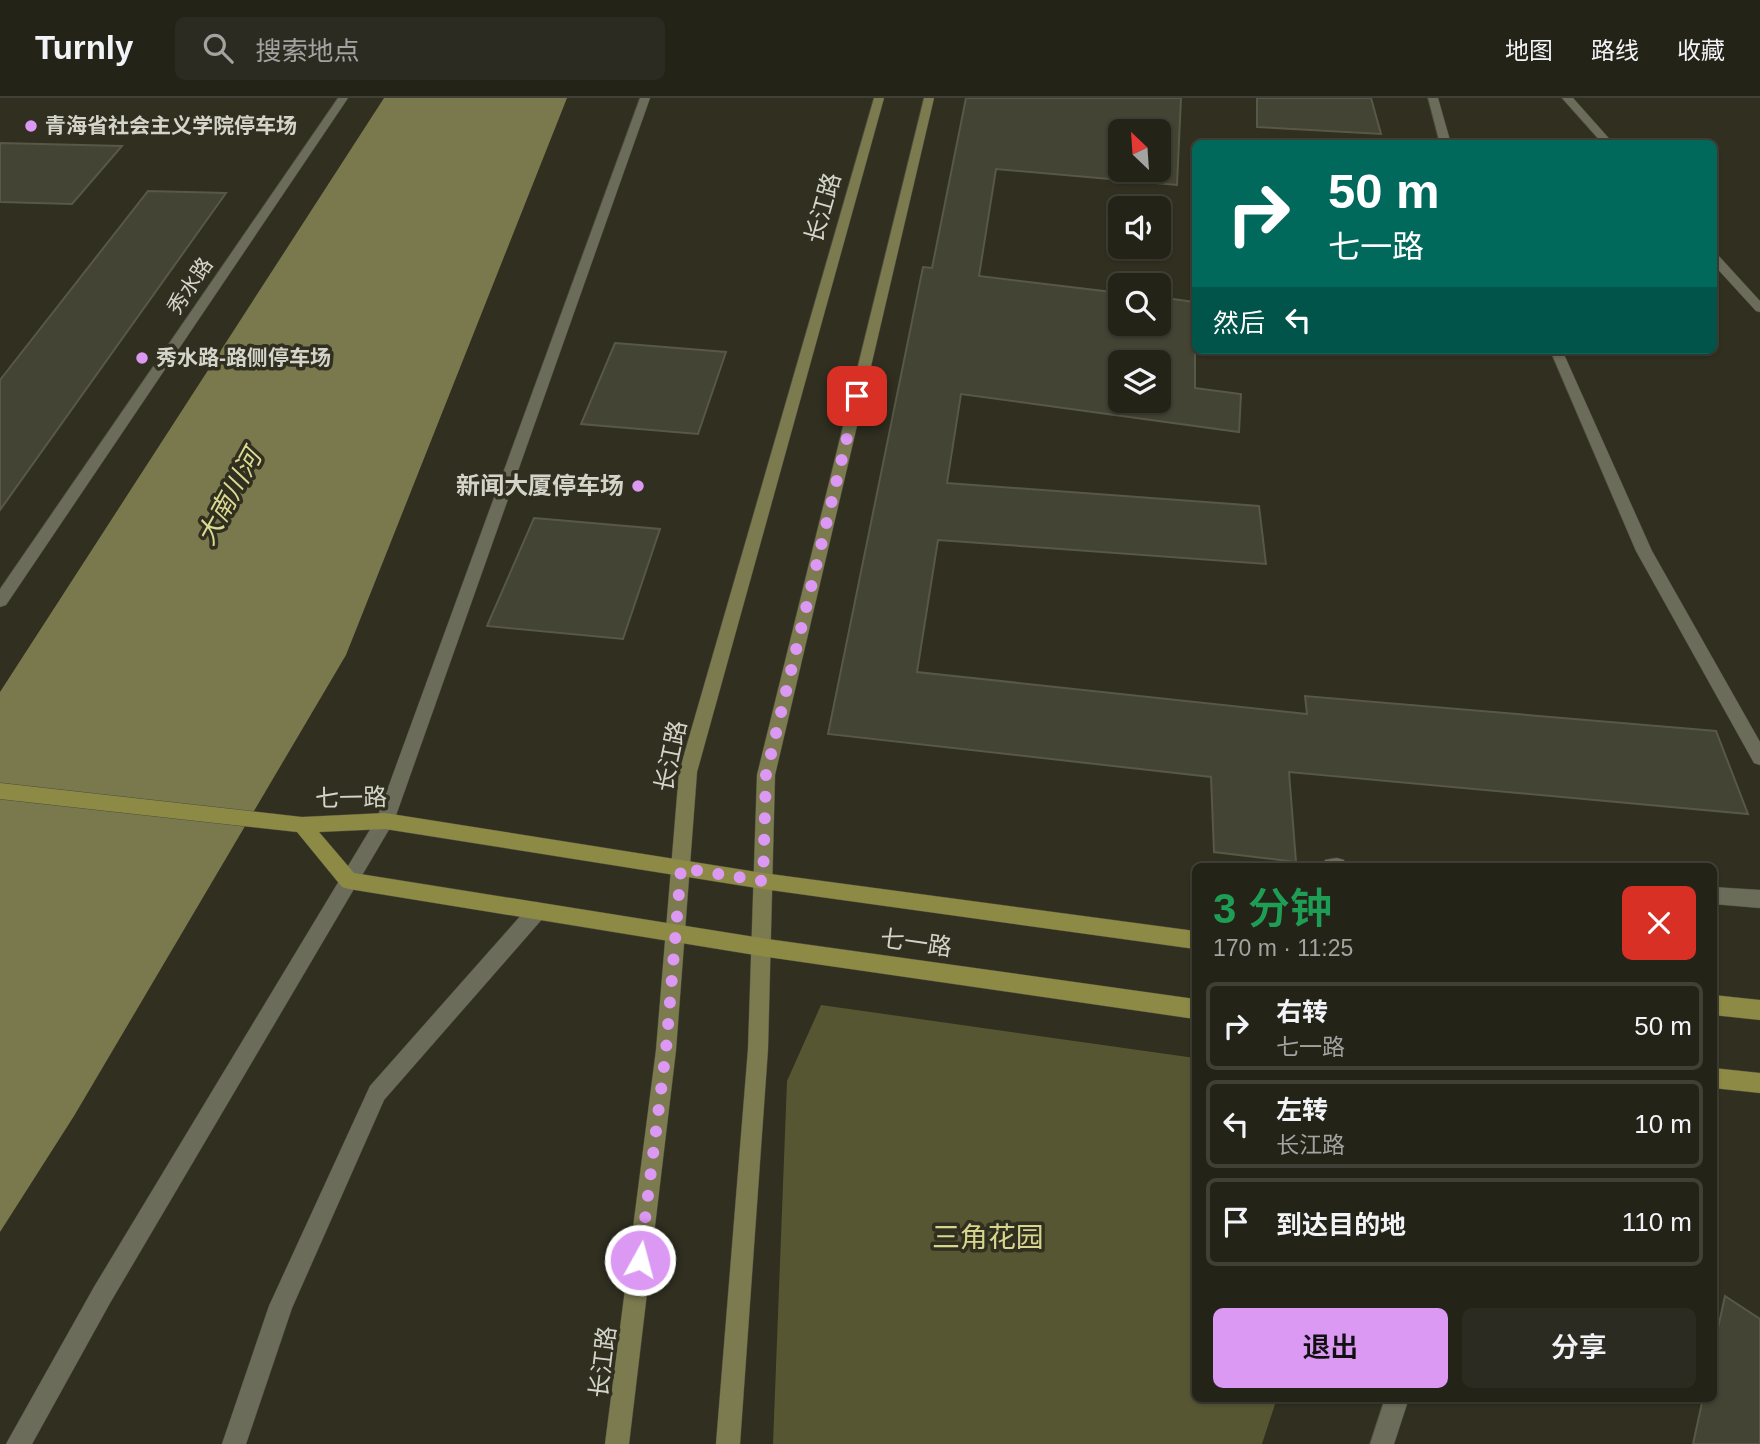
<!DOCTYPE html>
<html lang="zh">
<meta charset="utf-8">
<style>
body{margin:0;font-family:Arial,"Noto Sans SC",sans-serif;background:#2c2b21;color:#f1f3f6;height:100vh;display:flex;flex-direction:column;font-size:26px;white-space:nowrap}
*{box-sizing:border-box;margin:0}
p{font-size:23px;color:#a3a4a2}
.icon{flex:none;width:38px;height:38px;fill:none;stroke:currentColor;stroke-width:2;stroke-linecap:round;stroke-linejoin:round}
.map{position:relative;flex:1;overflow:hidden}
.details{position:absolute;left:1192px;top:765px;width:525px;height:539px;display:flex;flex-direction:column;background:#242318;border-radius:10px;box-shadow:0 2px 5px #0004,0 0 0 2px #414037}
.details>*{flex:none}
.hud{position:absolute;left:1192px;top:42px;width:525px;height:214px;border-radius:10px;box-shadow:0 2px 5px #0004,0 0 0 2px #414037;background:#00695c;color:#fff;overflow:hidden}
.needle{width:46px;rotate:335deg}
.buttons{position:absolute;left:1108px;top:21px;display:grid;gap:14px}
.buttons a{display:grid;place-items:center;width:63px;height:63px;border-radius:10px;background:#242318;box-shadow:0 2px 5px #0004,0 0 0 2px #414037;font-size:35px}
.pin{position:absolute;display:grid;place-items:center;width:60px;height:60px;color:#fff;margin:-30px;border-radius:14px;box-shadow:0 4px 10px #0006}
.me{position:absolute;width:77px;margin:-38px;rotate:7deg;stroke-linejoin:round;filter:drop-shadow(0 0 5px #0008)}
.turn{display:flex;align-items:center;gap:24px;height:147px;padding:0 21px;font-size:32px}
.turn .icon{width:91px;height:91px;stroke-width:2.5}
.turn b{display:block;font-size:49px;line-height:60px}
.then{display:flex;align-items:center;height:66px;padding:0 21px;background:#0003;gap:14px;font-size:26px}
.round{display:grid;place-items:center;flex:none;width:74px;height:74px;border-radius:10px;background:#2c2b21}
.head{display:flex;align-items:center;justify-content:space-between;height:119px;padding:0 21px}
h1{font-size:42px;font-weight:600;line-height:52px;color:#1e9e55}
.cta{display:flex;gap:14px;margin-top:auto;padding:14px 21px}
.cta a{flex:1;height:80px;border-radius:10px;background:#dc99f4;color:#111;font-size:28px;font-weight:600;line-height:80px;text-align:center}
.cta a+a{background:#2c2b21;color:#f1f3f6}
ul{padding:0;list-style:none}
li{display:flex;align-items:center;gap:21px;height:88px;margin:0 14px 10px;padding:0 7px;border:4px solid #414037;border-radius:10px}
li div{flex:1}
li b{display:block;font-size:26px}
li em{font-style:normal}
header{display:flex;align-items:center;gap:42px;box-sizing:border-box;height:98px;padding:0 35px;background:#242318;border-bottom:2px solid #414037}
header strong{font-size:33px}
nav{display:flex;gap:38px;margin-inline-start:auto;font-size:24px}
.search{width:490px;height:63px;background:#2c2b21;display:flex;align-items:center;gap:18px;box-sizing:border-box;padding:0 24px;border-radius:10px;color:#a3a4a2;font-size:26px}
.map>svg:first-child{display:block}
.green{fill:#575633}
.water{fill:#7a794d}
.building{fill:#444434;stroke:#585847;stroke-width:2;fill-rule:evenodd}
.lines{fill:none;stroke-linecap:round;stroke-linejoin:round}
.lane-casing{stroke:#4d4c3f;stroke-width:1}
.street-casing{stroke:#4d4c3f;stroke-width:1}
.secondary-casing{stroke:#4d4c3f;stroke-width:1}
.primary-casing{stroke:#4d4c3f;stroke-width:1}
.lane{fill:#6c6c5b;fill-rule:evenodd}
.street{fill:#6c6c5b;fill-rule:evenodd}
.secondary{fill:#7c7b50;fill-rule:evenodd}
.primary{fill:#8c8a45;fill-rule:evenodd}
.route{stroke:#dc99f4;stroke-width:12;stroke-dasharray:0 21.6}
.poi-dot{fill:#dc99f4;stroke:#302f20;stroke-width:2.5}
.labels{text-anchor:middle;stroke-width:7;stroke-linejoin:round;paint-order:stroke}
.far-poi-label{font-size:21px;font-weight:bold;fill:#d4d4ca;stroke:#302f20;text-anchor:start}
.far-street-label{font-size:21px;fill:#d4d4ca;stroke:#302f20}
.street-label{font-size:24px;fill:#d4d4ca;stroke:#302f20}
.poi-label{font-size:24px;font-weight:bold;fill:#d4d4ca;stroke:#302f20;text-anchor:end}
.water-label{font-size:26px;font-style:italic;fill:#dbda91;stroke:#302f20}
.near-park-label{font-size:28px;fill:#d7d58d;stroke:#302f20}
</style>
<header>
<strong>Turnly</strong>
<div class="search"><svg class="icon" aria-label="search" viewBox="0 0 24 24"><circle cx="10" cy="10" r="6"/><path d="M15 15l6 6"/></svg>搜索地点</div>
<nav><a>地图</a><a>路线</a><a>收藏</a></nav>
</header>
<div class="map">
<svg width="1760" height="1346" viewBox="0 0 1760 1346">
<rect width="100%" height="100%" fill="#302f20"/>
<!-- green -->
<path class="green" d="M 821,907 L 1195,960 L 1195,1300 L 1277,1300 L 1262,1346 L 773,1346 L 787,983 Z"/>
<!-- water -->
<path class="water" d="M 384,0 L 567,0 L 346,557 L 74,1018 L 0,1134 L 0,594 Z"/>
<!-- building -->
<path class="building" d="M 966,0 L 1181,0 L 1177,87 L 996,71 L 979,178 L 1120,195 L 1120,226 L 1158,226 L 1158,199 L 1195,204 L 1195,290 L 1241,296 L 1239,334 L 961,296 L 947,385 L 1259,408 L 1266,466 L 938,442 L 917,574 L 1307,616 L 1305,598 L 1716,633 L 1748,716 L 1289,674 L 1296,764 L 1214,754 L 1211,679 L 828,636 L 923,169 L 932,170 ZM 1120,33 L 1158,33 L 1158,72 L 1120,72 ZM 1120,264 L 1158,264 L 1158,303 L 1120,303 Z
M 1257,0 L 1371,0 L 1381,36 L 1257,29 Z
M 0,45 L 122,48 L 72,106 L 0,104 Z
M 148,93 L 226,95 L 0,412 L 0,282 Z
M 615,245 L 726,254 L 698,336 L 581,326 Z
M 534,420 L 660,431 L 623,541 L 487,528 Z
M 1725,1198 L 1760,1221 L 1760,1346 L 1693,1346 L 1703,1300 L 1713,1300 L 1713,1253 Z"/>
<g class="lines">
<defs>
<path id="lane" d="M 1428,0 L 1438,0 L 1451,46 L 1440,46 Z
M 1562,0 L 1573,0 L 1614,46 L 1603,46 Z
M 1713,155 L 1717,156 L 1760,203 L 1760,214 L 1756,213 L 1713,166 Z
M 1550,252 L 1562,252 L 1652,453 L 1760,644 L 1760,667 L 1754,665 L 1636,453 Z
M 1337,760 L 1344,762 L 1346,768 L 1323,768 L 1325,762 Z
M 1713,789 L 1760,792 L 1760,810 L 1713,806 Z"/>
<path id="street" d="M 338,0 L 348,0 L 6,507 L 0,509 L 0,491 Z
M 640,0 L 650,0 L 394,723 L 110,1205 L 32,1346 L 6,1346 L 94,1189 L 377,720 Z
M 537,804 L 544,807 L 547,813 L 544,819 L 384,1002 L 292,1210 L 246,1346 L 222,1346 L 269,1208 L 370,988 L 530,807 Z
M 1385,1300 L 1409,1300 L 1394,1346 L 1370,1346 Z"/>
<path id="secondary" d="M 874,0 L 884,0 L 697,674 L 676,952 L 629,1346 L 605,1346 L 656,952 L 679,674 Z
M 924,0 L 934,0 L 775,677 L 768,951 L 740,1346 L 716,1346 L 748,951 L 757,677 Z"/>
<path id="primary" d="M 0,685 L 302,719 L 385,715 L 763,775 L 1195,833 L 1195,851 L 763,791 L 385,731 L 319,734 L 354,775 L 761,840 L 1195,901 L 1195,921 L 761,858 L 349,791 L 342,789 L 297,734 L 0,701 Z
M 1713,897 L 1760,902 L 1760,922 L 1713,917 Z
M 1713,970 L 1760,975 L 1760,995 L 1713,990 Z"/>
</defs>
<!-- lane casing -->
<use href="#lane" class="lane-casing"/>
<!-- street casing -->
<use href="#street" class="street-casing"/>
<!-- secondary casing -->
<use href="#secondary" class="secondary-casing"/>
<!-- primary casing -->
<use href="#primary" class="primary-casing"/>
<!-- lane -->
<use href="#lane" class="lane"/>
<!-- street -->
<use href="#street" class="street"/>
<!-- secondary -->
<use href="#secondary" class="secondary"/>
<!-- primary -->
<use href="#primary" class="primary"/>
</g>
<g class="lines">
<!-- route -->
<path class="route" d="M 640,1162 L 666,952 L 681,770 L 763,783 L 766,677 L 857,298"/>
</g>
<!-- markers -->
<g class="poi-dot">
<circle cx="31" cy="28" r="7"/>
<circle cx="142" cy="260" r="7"/>
<circle cx="638" cy="388" r="7"/>
</g>
<g class="labels">
<!-- far-poi labels -->
<g class="far-poi-label">
<text x="45" y="35">青海省社会主义学院停车场</text>
<text x="156" y="267">秀水路-路侧停车场</text>
</g>
<!-- far-street labels -->
<g class="far-street-label">
<text transform="translate(190 188) rotate(-56)" y="7">秀水路</text>
</g>
<!-- street labels -->
<g class="street-label">
<text transform="translate(823 110) rotate(-74)" y="8">长江路</text>
<text transform="translate(671 658) rotate(-78)" y="8">长江路</text>
<text transform="translate(351 700) rotate(-1)" y="8">七一路</text>
<text transform="translate(916 845) rotate(8)" y="8">七一路</text>
<text transform="translate(603 1264) rotate(-83)" y="8">长江路</text>
</g>
<!-- poi labels -->
<g class="poi-label">
<text x="624" y="396">新闻大厦停车场</text>
</g>
<!-- water labels -->
<g class="water-label">
<text transform="translate(229 399) rotate(-61)" y="9">大南川河</text>
</g>
<!-- near-park labels -->
<g class="near-park-label">
<text x="988" y="1149">三角花园</text>
</g>
</g>
</svg>
<div class="buttons">
<a><svg class="needle" viewBox="-14 -14 28 28"><path d="M0-13l5 13h-10z" fill="#e53935"/><path d="M0 13l5-13h-10z" fill="#a3a4a2"/></svg></a>
<a><svg class="icon" aria-label="sound" viewBox="0 0 24 24"><path d="M4 9h4l5-4v14l-5-4H4zM17 9q2 3 0 6"/></svg></a>
<a><svg class="icon" aria-label="search" viewBox="0 0 24 24"><circle cx="10" cy="10" r="6"/><path d="M15 15l6 6"/></svg></a>
<a><svg class="icon" aria-label="layers" viewBox="0 0 24 24"><path d="M12 4l9 5-9 5-9-5zM3 14l9 5 9-5"/></svg></a>
</div>
<div class="pin" style="left:857px;top:298px;background:#d93025"><svg class="icon" aria-label="arrive" viewBox="0 0 24 24"><path d="M6 21V4h12l-3 4 3 4H6"/></svg></div>
<svg class="me" style="left:640px;top:1162px" viewBox="-20 -20 40 40"><circle r="17" fill="#dc99f4" stroke="#fff" stroke-width="3"/><path d="M0-11L8 9 0 5-8 9z" fill="#fff"/></svg>
<div class="hud">
<div class="turn"><svg class="icon" aria-label="right" viewBox="0 0 24 24"><path d="M7 20v-9h11M14 6l5 5-5 5"/></svg><div><b>50 m</b>七一路</div></div>
<div class="then">然后<svg class="icon" aria-label="left" viewBox="0 0 24 24"><path d="M17 20v-9H6M10 6l-5 5 5 5"/></svg></div>
</div>
<section class="details">
<div class="head"><div><h1>3 分钟</h1><p>170 m · 11:25</p></div><a class="round" style="background:#d93025;color:#fff"><svg class="icon" aria-label="close" viewBox="0 0 24 24"><path d="M6 6l12 12M18 6L6 18"/></svg></a></div>
<ul>
<li><svg class="icon" aria-label="right" viewBox="0 0 24 24"><path d="M7 20v-9h11M14 6l5 5-5 5"/></svg><div><b>右转</b><p>七一路</p></div><em>50 m</em></li>
<li><svg class="icon" aria-label="left" viewBox="0 0 24 24"><path d="M17 20v-9H6M10 6l-5 5 5 5"/></svg><div><b>左转</b><p>长江路</p></div><em>10 m</em></li>
<li><svg class="icon" aria-label="arrive" viewBox="0 0 24 24"><path d="M6 21V4h12l-3 4 3 4H6"/></svg><div><b>到达目的地</b></div><em>110 m</em></li>
</ul>
<div class="cta"><a>退出</a><a>分享</a></div>
</section>
</div>
